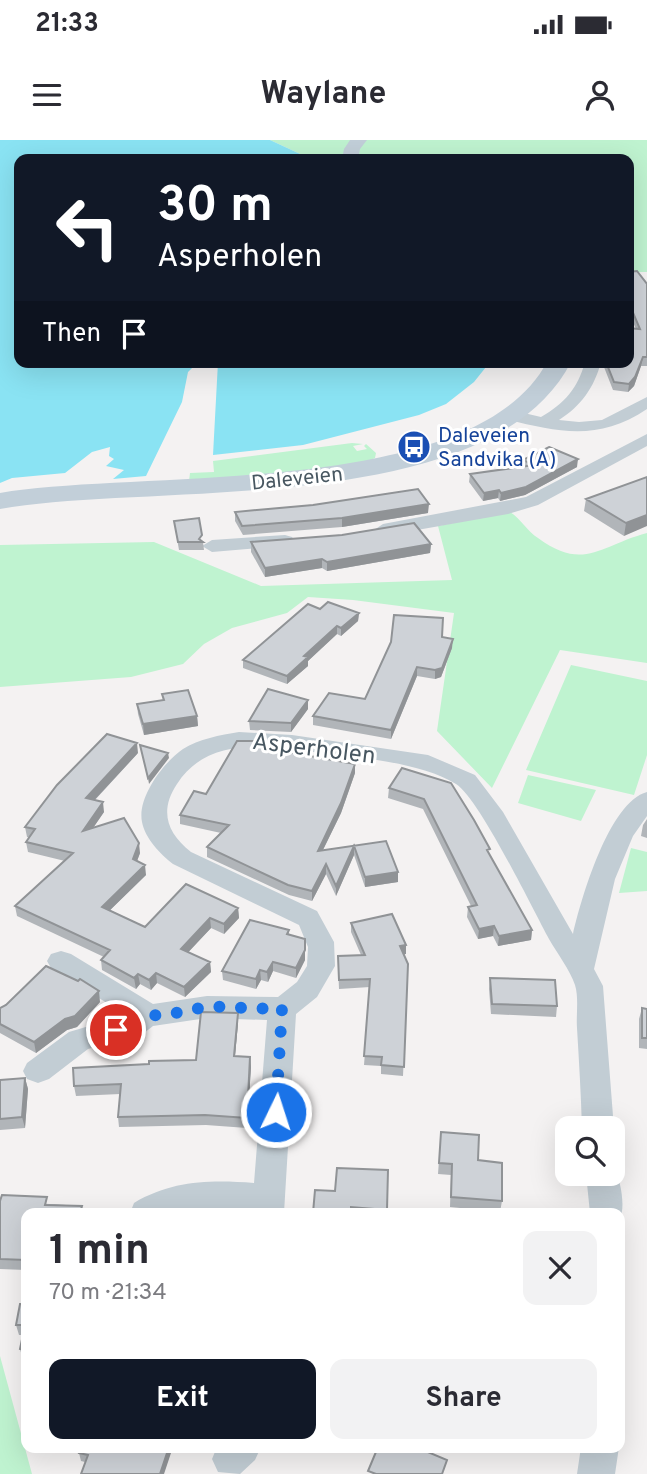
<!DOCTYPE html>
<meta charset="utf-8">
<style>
body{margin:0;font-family:Overpass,sans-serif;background:#f2f2f3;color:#2b2b33;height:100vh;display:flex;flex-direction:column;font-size:26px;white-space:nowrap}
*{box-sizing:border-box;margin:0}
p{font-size:23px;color:#7c7c81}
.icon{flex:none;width:38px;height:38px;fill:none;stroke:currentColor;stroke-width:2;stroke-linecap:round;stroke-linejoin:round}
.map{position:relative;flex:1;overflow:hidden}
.panel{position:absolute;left:21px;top:1068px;width:604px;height:245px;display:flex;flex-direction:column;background:#fff;border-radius:14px;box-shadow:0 7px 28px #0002}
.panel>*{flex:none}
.top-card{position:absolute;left:14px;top:14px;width:620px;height:214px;border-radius:14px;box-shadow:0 7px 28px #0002;background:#111827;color:#fff;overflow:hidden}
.tools{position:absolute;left:555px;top:976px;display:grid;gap:14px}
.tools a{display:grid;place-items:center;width:70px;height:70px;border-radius:14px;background:#fff;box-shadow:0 7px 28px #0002;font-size:35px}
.pin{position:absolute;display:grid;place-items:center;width:60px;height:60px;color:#fff;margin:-30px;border:4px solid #fff;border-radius:50%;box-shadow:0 2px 7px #0007}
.me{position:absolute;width:77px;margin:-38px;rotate:4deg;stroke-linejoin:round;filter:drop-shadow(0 0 5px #0008)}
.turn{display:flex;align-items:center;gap:24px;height:147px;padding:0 28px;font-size:32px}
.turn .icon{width:91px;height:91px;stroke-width:2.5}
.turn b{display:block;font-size:49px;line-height:60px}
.then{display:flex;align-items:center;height:66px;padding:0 28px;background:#0003;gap:14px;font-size:26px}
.round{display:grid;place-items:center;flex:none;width:74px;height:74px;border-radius:14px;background:#f2f2f3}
.headline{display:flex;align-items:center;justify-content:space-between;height:119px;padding:0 28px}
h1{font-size:42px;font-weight:700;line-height:52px}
.primary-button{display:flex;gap:14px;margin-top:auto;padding:14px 28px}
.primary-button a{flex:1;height:80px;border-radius:14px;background:#111827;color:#fff;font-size:28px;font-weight:700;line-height:80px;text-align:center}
.primary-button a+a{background:#f2f2f3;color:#2b2b33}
.status{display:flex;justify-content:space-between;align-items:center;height:49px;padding:0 35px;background:#fff;direction:ltr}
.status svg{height:19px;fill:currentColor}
header{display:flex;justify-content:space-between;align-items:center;height:91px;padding:0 28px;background:#fff;font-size:32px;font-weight:700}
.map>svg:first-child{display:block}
.green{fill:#bff3d0}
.water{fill:#8ae3f3}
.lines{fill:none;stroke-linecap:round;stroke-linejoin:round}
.street{fill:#c2cdd4;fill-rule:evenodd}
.secondary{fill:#c2cfd9;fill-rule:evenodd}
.wall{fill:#b1b5b9}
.shaded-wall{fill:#909396}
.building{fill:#ced2d7;stroke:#909396;stroke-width:2}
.route{stroke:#1a73e8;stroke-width:12;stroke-dasharray:0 21.6}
.labels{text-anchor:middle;stroke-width:6;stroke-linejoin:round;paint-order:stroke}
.far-transit-label{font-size:21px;fill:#164399;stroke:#fff;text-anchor:start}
.far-street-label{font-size:21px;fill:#485761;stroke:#fff}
.street-label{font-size:24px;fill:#485761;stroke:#fff}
</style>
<div class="status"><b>21:33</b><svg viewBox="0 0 49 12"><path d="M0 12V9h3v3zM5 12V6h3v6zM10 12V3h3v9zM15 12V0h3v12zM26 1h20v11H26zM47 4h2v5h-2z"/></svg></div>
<header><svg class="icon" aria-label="menu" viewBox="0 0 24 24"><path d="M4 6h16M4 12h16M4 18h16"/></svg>Waylane<svg class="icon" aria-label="person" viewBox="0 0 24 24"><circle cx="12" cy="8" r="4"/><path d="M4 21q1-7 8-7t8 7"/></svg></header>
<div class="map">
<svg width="647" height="1334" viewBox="0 0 647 1334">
<rect width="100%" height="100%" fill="#f4f2f2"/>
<!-- green -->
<path class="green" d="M 270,0 L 647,0 L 647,132 L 628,132 L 628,19 L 311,19 Z
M 352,303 L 363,304 L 353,306 L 357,311 L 367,309 L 364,306 L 366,304 L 376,313 L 375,318 L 360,325 L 189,341 L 190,333 L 214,332 L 213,321 Z
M 510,372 C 521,379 527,391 538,398 C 584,432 601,405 647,393 L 647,523 L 560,510 L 492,648 L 437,591 L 454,473 L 353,460 L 308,457 L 287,473 L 232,488 L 204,504 L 183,524 L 131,537 L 0,547 L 0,405 L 154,402 L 261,446 L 452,440 L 438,386 Z
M 571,525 L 647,541 L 647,615 L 634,655 L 526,630 Z
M 528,635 L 596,650 L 581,681 L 518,663 Z
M 631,708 L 647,712 L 647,751 L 619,753 Z
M 0,1216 L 32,1334 L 0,1334 Z"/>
<!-- water -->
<path class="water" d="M 0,0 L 270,0 L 311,19 L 19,19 L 19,222 L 213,222 L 195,225 L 188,232 L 182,262 L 146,336 L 113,339 L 124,330 L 106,326 L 114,319 L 109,316 L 110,307 L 92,312 L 65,333 L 12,338 L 0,343 Z
M 218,222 L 490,222 L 474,242 L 446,264 L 419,275 L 303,305 L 213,315 Z"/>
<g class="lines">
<!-- street -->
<path class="street" d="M 585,222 L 601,222 C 594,248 581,266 559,280 L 579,282 L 602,280 L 647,257 L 647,269 C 598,302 558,292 505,279 L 503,275 L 511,270 L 541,277 C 564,264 578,248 585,222 Z
M 647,294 L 647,306 L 538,365 L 508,374 L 383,396 L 374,390 L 383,384 L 526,357 Z
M 285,395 L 292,397 L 295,401 L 292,405 L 212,412 L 202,406 L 212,400 Z
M 239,592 L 292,595 L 428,615 L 475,635 L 503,672 L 573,794 C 581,759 609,662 647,652 L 647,676 L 633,696 L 615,739 L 594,829 L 603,846 L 614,989 L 612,991 L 612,989 L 582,989 C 581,955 579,921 577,888 C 576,875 579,858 575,845 C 570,830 557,813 549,799 C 533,770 479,658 456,644 C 417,620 343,616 296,610 C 252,604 204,602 177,644 C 159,671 167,693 191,712 L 317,771 L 334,802 L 335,826 L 317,857 L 296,874 L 284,1073 L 205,1069 L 176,1073 L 130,1073 L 134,1063 C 173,1040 211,1040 254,1043 L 267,880 L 207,878 L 153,886 L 144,893 L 88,909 L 49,939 L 38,943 L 27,939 L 23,931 L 27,923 L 69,892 L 126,875 L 51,828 L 47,821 L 51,814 L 61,811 L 71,814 L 153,864 L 207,856 L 278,857 L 297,842 L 307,826 L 308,807 L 299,785 L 173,724 C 160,714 145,698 142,682 C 137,657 164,622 183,609 C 199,599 220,595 239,592 Z
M 613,1024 C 620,1038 626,1065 620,1079 L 620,1073 L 590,1073 L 586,1034 L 612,1034 Z
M 217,1307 L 261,1307 L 255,1320 L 240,1334 L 218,1332 L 212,1319 Z
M 581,1307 L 619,1307 L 615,1334 L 577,1334 Z"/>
<!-- secondary -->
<path class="secondary" d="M 350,0 L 367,0 L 360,9 L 358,19 L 342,19 L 344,9 Z
M 547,222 L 571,222 C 490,380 150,342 0,369 L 0,353 C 137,329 473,360 547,222 Z"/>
</g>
<!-- wall -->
<path class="wall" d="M 628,132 L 647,144 L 647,226 L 641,226 L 634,246 L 628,252 L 613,250 L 602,222 L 628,222 L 636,189 L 628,171 Z
M 523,320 L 577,327 L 525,355 L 500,361 L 498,358 L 483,361 L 469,342 L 470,334 L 523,327 Z
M 647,337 L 624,396 L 584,371 L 586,359 Z
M 235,372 L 428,373 L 342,387 L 243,395 L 235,381 Z
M 174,381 L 203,402 L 204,410 L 179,410 Z
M 251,402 L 431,404 L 430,413 L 327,431 L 322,428 L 265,437 L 251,412 Z
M 320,469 L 359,473 L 358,481 L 341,496 L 337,494 L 308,521 L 308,526 L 287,544 L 243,528 L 243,520 Z
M 442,497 L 452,508 L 441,537 L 435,539 L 417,536 L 391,599 L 313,585 L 313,576 L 365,559 Z
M 162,554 L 197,576 L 198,586 L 144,595 L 138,574 L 137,564 L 163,560 Z
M 308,569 L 291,592 L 250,590 L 249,581 Z
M 277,611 L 355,624 L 355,633 L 341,673 L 323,710 L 386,701 L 398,732 L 398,742 L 365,747 L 354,715 L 336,756 L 326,734 L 312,761 L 289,755 L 207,717 L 207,707 L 221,693 L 180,684 L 180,675 L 206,654 Z
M 138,613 L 95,660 L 104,672 L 93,688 L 140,713 L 137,721 L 146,735 L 110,770 L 145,787 L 238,768 L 239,778 L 224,794 L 211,788 L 188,812 L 210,822 L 211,832 L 185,857 L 157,843 L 151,850 L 140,844 L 136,849 L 102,830 L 101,820 L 104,817 L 17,776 L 15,766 L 65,721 L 28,712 L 26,702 L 30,698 L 27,697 L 25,687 Z
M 402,628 L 489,715 L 532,790 L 531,800 L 498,806 L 493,796 L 478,799 L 467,777 L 468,767 L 471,766 L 423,669 L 388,658 L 389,648 Z
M 647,679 L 647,698 L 641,696 L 643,685 Z
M 351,783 L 406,805 L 406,814 L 404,814 L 408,824 L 403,936 L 381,934 L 381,926 L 364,925 L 370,847 L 339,849 L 338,825 L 361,815 L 351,792 Z
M 289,790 L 289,794 L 305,820 L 296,838 L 273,831 L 268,842 L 261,840 L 256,849 L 223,840 L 222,831 Z
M 490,838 L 557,866 L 556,877 L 491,874 L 489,849 Z
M 100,862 L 77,887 L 67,890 L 36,913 L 0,893 L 0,868 Z
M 642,868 L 647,869 L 647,909 L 639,908 L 639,879 Z
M 238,883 L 235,916 L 250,917 L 251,927 L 247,988 L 206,985 L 119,987 L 118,977 L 120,954 L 76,956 L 74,946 L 196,920 Z
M 25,938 L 28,949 L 25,988 L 0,990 L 0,940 Z
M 441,992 L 478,1020 L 502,1061 L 500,1072 L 450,1067 L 451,1035 L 438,1034 Z
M 388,1030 L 387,1073 L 313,1073 L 335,1051 Z
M 0,1061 L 82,1066 L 83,1073 L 26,1073 L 26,1130 L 0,1129 Z
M 26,1164 L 26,1220 L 23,1220 L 20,1209 L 23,1195 L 19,1195 L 16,1185 Z
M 173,1307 L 85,1322 L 81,1321 L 79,1313 Z"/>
<!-- shaded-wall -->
<path class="shaded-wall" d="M 643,217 L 641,226 L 634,246 L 628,252 L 629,244 Z
M 578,319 L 577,327 L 525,355 L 500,361 L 501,353 Z
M 499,350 L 498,358 L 483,361 L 484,353 Z
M 429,364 L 428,373 L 342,387 L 342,378 Z
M 647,375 L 647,386 L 624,396 L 626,383 Z
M 431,404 L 430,413 L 327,431 L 327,422 Z
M 322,419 L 322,428 L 265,437 L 265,428 Z
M 359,473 L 358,481 L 341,496 L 341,488 Z
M 337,486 L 337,494 L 308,521 L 308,526 L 287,544 L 287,536 L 304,516 Z
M 453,499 L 452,508 L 441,537 L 435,539 L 435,530 Z
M 417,527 L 417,536 L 391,599 L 391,590 Z
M 308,560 L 308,569 L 291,592 L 291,583 Z
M 197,576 L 198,586 L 144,595 L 143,584 Z
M 277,601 L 277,611 L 271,609 Z
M 137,603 L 138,613 L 87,668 L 86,658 Z
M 168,613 L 169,618 L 149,644 L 148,638 Z
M 355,624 L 355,633 L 341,673 L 318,720 L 318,711 Z
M 103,662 L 104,672 L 84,701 L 83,691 Z
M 139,703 L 140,713 L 134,729 L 133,719 Z
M 354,706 L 354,715 L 336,756 L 336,746 Z
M 326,724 L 326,734 L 312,761 L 312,751 Z
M 145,725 L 146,735 L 103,777 L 102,767 Z
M 398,732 L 398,742 L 365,747 L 365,737 Z
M 238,768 L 239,778 L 224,794 L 224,784 Z
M 210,778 L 211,788 L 182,819 L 181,809 Z
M 494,786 L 493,796 L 478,799 L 479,789 Z
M 532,790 L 531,800 L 498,806 L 499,796 Z
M 305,799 L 305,820 L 296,838 L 296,828 Z
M 406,805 L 406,814 L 400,815 L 400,806 Z
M 210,822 L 211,832 L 185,857 L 184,847 Z
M 273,822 L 273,831 L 268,842 L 267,832 Z
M 260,830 L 261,840 L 256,849 L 256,839 Z
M 156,833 L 157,843 L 151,850 L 149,840 Z
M 138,834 L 140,844 L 136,849 L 134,838 Z
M 99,851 L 100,862 L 77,887 L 67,890 L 36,913 L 34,902 Z
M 238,873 L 238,883 L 234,926 L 234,916 Z
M 250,917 L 251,927 L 247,988 L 247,978 Z
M 25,938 L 28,949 L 25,988 L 22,977 Z
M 169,1307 L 173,1307 L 164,1334 L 160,1334 Z"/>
<!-- building -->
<path class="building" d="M 637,131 L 647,144 L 647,217 L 643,217 L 635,237 L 629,244 L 614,242 L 606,222 L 628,222 L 628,188 L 640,189 L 628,161 L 628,132 Z
M 549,307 L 578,319 L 526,347 L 501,353 L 499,350 L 484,353 L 470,334 L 534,325 L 523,320 Z
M 647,337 L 647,375 L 626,383 L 586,359 Z
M 418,349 L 429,364 L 342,378 L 242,386 L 235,372 L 313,365 Z
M 199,378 L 202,395 L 199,399 L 203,402 L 178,402 L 174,381 Z
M 414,383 L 431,404 L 327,422 L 322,419 L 265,428 L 251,402 L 342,395 Z
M 328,462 L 359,473 L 341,488 L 337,486 L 304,516 L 308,517 L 287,536 L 243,520 L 308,464 L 320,469 Z
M 394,475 L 443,478 L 442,497 L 453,499 L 442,528 L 435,530 L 417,527 L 391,590 L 313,576 L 329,553 L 365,559 L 391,502 Z
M 268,549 L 308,560 L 291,583 L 249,581 Z
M 188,550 L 197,576 L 143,584 L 137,564 L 164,560 L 162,554 Z
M 107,594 L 137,603 L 86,658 L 103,662 L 83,691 L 124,678 L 139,703 L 133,719 L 145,725 L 102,767 L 145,787 L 186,744 L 238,768 L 224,784 L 210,778 L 181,809 L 210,822 L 184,847 L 156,833 L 149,840 L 138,834 L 134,838 L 101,820 L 110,810 L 15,766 L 73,713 L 26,702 L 35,689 L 25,687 L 57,645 Z
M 237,601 L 277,601 L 271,609 L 355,624 L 341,663 L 318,711 L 386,701 L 398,732 L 365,737 L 354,706 L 336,746 L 326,724 L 312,751 L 288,745 L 207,707 L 229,685 L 180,675 L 194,651 L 206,654 Z
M 140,605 L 168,613 L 148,638 Z
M 402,628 L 451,643 L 474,680 L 490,709 L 487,710 L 532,790 L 499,796 L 494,786 L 479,789 L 468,767 L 477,765 L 424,659 L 389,648 Z
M 392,774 L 406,805 L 400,806 L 408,824 L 404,927 L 381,925 L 382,917 L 364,916 L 370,839 L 339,840 L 338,816 L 365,815 L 351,783 Z
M 250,780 L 289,790 L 287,794 L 305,799 L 305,810 L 296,828 L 273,822 L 267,832 L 260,830 L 256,839 L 222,831 Z
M 46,826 L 78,841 L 80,839 L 99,851 L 75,876 L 65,879 L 34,902 L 0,884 L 0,868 L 6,865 Z
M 490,838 L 555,840 L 557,866 L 492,864 Z
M 642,868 L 647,869 L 647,898 L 642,898 Z
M 201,872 L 238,873 L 234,916 L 250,917 L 247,978 L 205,975 L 118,977 L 121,944 L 74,946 L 73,928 L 149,924 L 149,921 L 196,920 Z
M 25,938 L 22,977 L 0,979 L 0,940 Z
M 441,992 L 479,995 L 478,1020 L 502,1023 L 502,1061 L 451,1057 L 452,1024 L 439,1023 Z
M 337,1028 L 388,1030 L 387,1070 L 351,1067 L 351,1073 L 313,1073 L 315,1050 L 335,1051 Z
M 2,1055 L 47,1057 L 45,1065 L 82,1066 L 80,1073 L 26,1073 L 26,1120 L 0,1119 L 0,1061 Z
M 20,1164 L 26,1164 L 26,1210 L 20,1209 L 25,1185 L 16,1185 Z
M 81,1307 L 169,1307 L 160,1334 L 81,1334 L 88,1315 L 79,1313 Z
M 378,1307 L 416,1307 L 447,1320 L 442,1334 L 376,1334 L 368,1331 Z"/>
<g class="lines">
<!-- route -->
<path class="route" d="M 116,890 L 134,885 L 148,875 C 169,877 188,869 209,867 C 233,866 257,870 282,868 L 276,972"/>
</g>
<!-- icons -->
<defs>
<symbol id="bus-disc" viewBox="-11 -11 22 22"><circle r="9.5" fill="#1a4fb4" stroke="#fff"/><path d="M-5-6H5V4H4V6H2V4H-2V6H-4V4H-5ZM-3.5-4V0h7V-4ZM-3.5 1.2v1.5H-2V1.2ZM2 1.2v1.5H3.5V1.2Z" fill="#fff"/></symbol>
</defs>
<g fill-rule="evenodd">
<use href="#bus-disc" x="395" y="288" width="38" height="38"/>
</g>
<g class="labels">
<!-- far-transit labels -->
<g class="far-transit-label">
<text x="438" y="302">Daleveien<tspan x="438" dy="24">Sandvika (A)</tspan></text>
</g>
<!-- far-street labels -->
<g class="far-street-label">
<text transform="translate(297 338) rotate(-6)" y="7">Daleveien</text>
</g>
<!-- street labels -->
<g class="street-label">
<text transform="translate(314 608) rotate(7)" y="8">Asperholen</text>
</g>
</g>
</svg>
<div class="tools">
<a><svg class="icon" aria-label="search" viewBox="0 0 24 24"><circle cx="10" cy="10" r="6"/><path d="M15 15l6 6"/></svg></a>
</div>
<div class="pin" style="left:116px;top:890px;background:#d93025"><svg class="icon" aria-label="arrive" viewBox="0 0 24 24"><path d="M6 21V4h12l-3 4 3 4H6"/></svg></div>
<svg class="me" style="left:276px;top:972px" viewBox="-20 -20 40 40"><circle r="17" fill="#1a73e8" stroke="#fff" stroke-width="3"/><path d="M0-11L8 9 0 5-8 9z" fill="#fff"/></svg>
<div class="top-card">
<div class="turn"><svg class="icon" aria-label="left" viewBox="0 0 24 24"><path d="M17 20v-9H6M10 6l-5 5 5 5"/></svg><div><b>30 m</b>Asperholen</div></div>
<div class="then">Then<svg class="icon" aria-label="arrive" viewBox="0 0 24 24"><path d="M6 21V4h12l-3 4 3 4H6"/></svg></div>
</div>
<section class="panel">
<div class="headline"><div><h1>1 min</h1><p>70 m · 21:34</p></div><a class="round"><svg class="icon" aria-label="close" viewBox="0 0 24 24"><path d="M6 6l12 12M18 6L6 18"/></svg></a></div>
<div class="primary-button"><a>Exit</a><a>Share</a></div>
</section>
</div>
